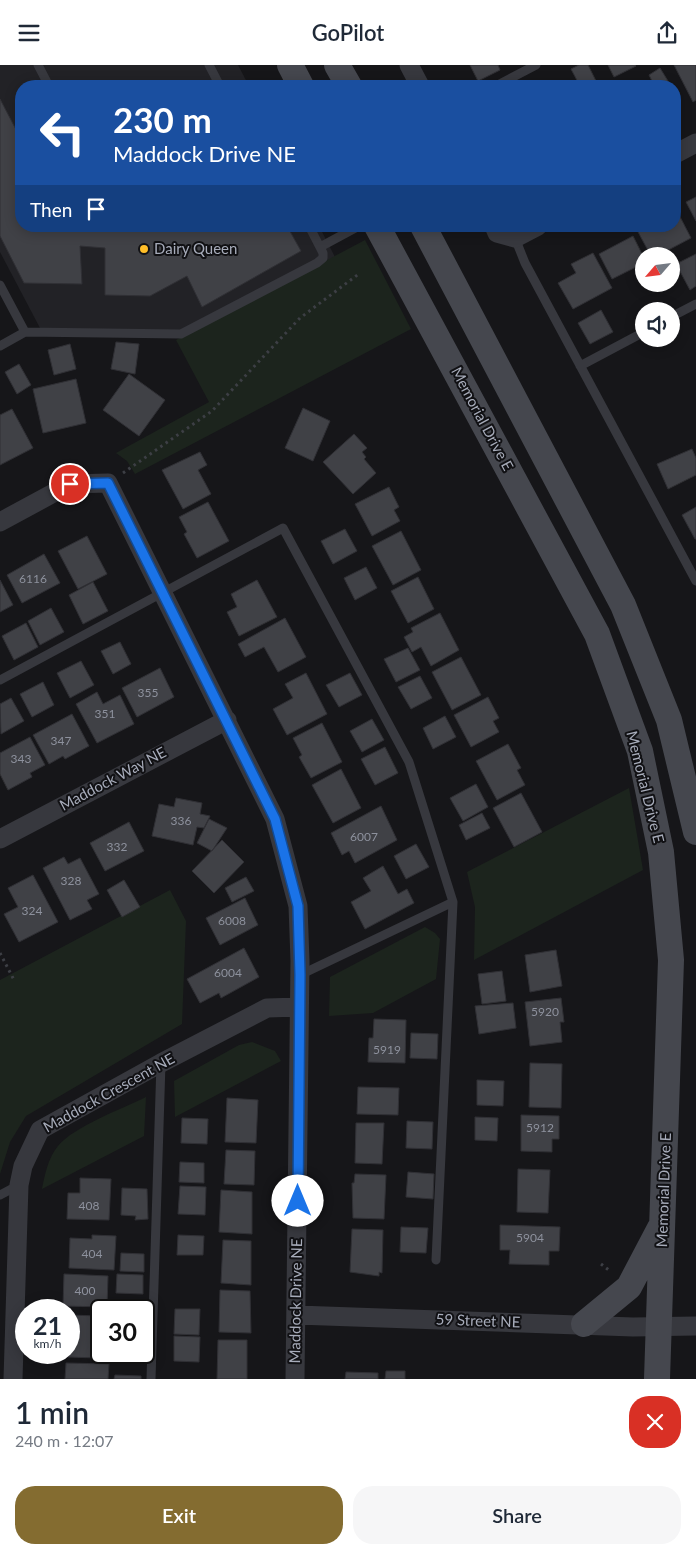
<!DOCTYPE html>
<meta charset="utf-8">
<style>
body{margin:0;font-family:Lato,sans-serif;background:#f6f6f7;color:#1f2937;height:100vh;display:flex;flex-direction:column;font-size:19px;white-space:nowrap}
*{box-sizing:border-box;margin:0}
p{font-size:16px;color:#747a83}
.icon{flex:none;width:28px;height:28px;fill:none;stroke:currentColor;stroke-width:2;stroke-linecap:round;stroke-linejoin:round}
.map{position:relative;height:1314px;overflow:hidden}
.sheet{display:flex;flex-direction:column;background:#fff;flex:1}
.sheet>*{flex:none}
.hud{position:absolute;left:15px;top:15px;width:666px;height:152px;border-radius:20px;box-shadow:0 2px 12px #0003;background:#1a4fa0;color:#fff;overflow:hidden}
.needle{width:32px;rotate:242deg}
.controls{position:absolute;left:635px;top:182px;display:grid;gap:10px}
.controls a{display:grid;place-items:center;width:45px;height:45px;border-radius:50%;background:#fff;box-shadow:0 2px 12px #0003;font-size:25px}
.speed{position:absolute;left:15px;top:1234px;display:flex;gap:10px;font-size:25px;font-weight:700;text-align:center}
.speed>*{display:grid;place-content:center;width:65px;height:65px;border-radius:50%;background:#fff;box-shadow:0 2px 12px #0003;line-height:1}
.speed small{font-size:12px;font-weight:400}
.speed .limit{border:2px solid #111;border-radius:8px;background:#fff;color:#111}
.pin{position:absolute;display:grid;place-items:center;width:42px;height:42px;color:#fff;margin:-21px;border:2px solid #fff;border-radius:50%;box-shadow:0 1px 5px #0007}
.me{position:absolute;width:55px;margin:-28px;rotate:0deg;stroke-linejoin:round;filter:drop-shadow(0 0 4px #0008)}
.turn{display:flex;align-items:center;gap:18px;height:105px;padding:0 15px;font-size:22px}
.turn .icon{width:65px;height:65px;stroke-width:2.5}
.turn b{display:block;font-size:35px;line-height:42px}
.then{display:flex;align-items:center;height:48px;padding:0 15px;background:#0003;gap:10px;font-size:19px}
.round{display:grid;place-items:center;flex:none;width:52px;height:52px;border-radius:20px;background:#f6f6f7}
.overview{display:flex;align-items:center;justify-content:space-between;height:85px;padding:0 15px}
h1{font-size:30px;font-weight:600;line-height:38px}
.primary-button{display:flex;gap:10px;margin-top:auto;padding:10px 15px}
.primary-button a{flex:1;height:58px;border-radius:20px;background:#846c30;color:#fff;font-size:20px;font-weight:600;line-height:58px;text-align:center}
.primary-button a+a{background:#f6f6f7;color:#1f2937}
header{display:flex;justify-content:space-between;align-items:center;height:65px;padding:0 15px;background:#fff;font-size:22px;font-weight:600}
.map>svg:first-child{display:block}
.built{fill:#222226}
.green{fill:#1c241d}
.building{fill:#404146;stroke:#303035}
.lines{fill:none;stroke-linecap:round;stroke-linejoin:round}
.path{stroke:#3d3f45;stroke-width:3;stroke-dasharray:2.5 4;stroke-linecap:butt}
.lane{stroke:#37383e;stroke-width:9}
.street{stroke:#37383e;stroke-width:19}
.secondary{stroke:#45474e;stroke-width:26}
.route-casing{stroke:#114b97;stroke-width:12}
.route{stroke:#1a73e8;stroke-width:9}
.poi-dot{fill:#ffbe28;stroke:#111114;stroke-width:2}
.labels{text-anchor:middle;stroke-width:4;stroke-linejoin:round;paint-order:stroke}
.number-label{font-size:12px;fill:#8d919d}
.poi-label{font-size:15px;fill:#a7acba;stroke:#111114;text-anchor:start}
.street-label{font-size:15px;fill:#a7acba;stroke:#111114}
</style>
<header><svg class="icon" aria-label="menu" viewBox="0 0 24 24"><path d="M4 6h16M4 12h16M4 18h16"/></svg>GoPilot<svg class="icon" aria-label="share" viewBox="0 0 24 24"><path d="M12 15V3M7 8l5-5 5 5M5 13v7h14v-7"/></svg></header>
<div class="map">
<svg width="696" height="1314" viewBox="0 0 696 1314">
<rect width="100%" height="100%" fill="#161619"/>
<!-- built -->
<path class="built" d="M 0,0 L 238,0 L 249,21 L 21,21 L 21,161 L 319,161 L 335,192 L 182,272 L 40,263 L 0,187 Z"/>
<!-- green -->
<path class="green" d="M 365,175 L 411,264 L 135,409 L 127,396 L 116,388 L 209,337 L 176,275 Z
M 629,723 L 643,805 L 474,895 L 475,842 L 467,807 Z
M 170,825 L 186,856 L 182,959 L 26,1051 L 10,1077 L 0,1109 L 0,915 Z
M 425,862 L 435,868 L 440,874 L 436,914 L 373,948 L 329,951 L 330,912 Z
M 252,977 L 275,986 L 281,996 L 175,1052 L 174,1016 L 239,980 Z
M 146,1032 L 144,1071 L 42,1124 C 45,1109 48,1093 58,1081 C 73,1062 124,1043 146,1032 Z"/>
<!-- building -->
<path class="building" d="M 470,0 L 498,0 L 500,5 L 478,16 Z
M 579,0 L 588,0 L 598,20 L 580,21 L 571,4 Z
M 608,0 L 635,0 L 636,1 L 614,12 Z
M 674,0 L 696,0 L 696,35 L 693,37 Z
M 660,3 L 671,21 L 643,21 L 652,16 L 649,10 Z
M 0,34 L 21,74 L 21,161 L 68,161 L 70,165 L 142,161 L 287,161 L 301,186 L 202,242 L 187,211 L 150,231 L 105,230 L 105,183 L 80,181 L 82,219 L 24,218 L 0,171 Z
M 696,132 L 696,156 L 686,137 Z
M 676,144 L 691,173 L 657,191 L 651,191 L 637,165 L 644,161 L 675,161 Z
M 633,171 L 644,193 L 644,198 L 612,214 L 599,189 Z
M 593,188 L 612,223 L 573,244 L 558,218 L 576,208 L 571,199 Z
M 696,189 L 696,221 L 690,225 L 676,199 Z
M 601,245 L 613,267 L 590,279 L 578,258 Z
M 116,277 L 139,279 L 135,309 L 111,304 Z
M 70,279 L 76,304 L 54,310 L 48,285 Z
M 19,299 L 31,320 L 17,329 L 5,307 Z
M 129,309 L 165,335 L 139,371 L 103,345 Z
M 76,314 L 86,358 L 43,368 L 33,324 Z
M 303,343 L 330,356 L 313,396 L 285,383 Z
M 12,344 L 33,383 L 0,400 L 0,350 Z
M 354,369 L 367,383 L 362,387 L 366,392 L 364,394 L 376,408 L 353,429 L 323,397 Z
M 692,384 L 696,393 L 696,410 L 668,424 L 657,399 Z
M 200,387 L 207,400 L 198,405 L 211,429 L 183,444 L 162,405 Z
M 389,422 L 399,442 L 394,445 L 400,456 L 372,471 L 355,439 Z
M 208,437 L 229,476 L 197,493 L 184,469 L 187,467 L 179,452 Z
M 696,442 L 696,474 L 695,474 L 682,450 Z
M 345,464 L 357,486 L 333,499 L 321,476 Z
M 401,466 L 421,505 L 393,520 L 372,481 Z
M 87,471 L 107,509 L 78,524 L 58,486 Z
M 44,489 L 60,518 L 22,538 L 7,510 Z
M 366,502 L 377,523 L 355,535 L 344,513 Z
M 418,512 L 434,544 L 408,558 L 391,526 Z
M 0,515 L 13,540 L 0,547 Z
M 257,515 L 277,552 L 239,571 L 227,547 L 237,542 L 231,529 Z
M 93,517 L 108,546 L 83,559 L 69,530 Z
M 51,543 L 64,567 L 40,580 L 28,556 Z
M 440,548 L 459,585 L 431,601 L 421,582 L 412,587 L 404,572 L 413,567 L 411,563 Z
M 285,553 L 306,592 L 278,607 L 264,582 L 245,592 L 238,579 Z
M 26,558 L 38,582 L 14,595 L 2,571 Z
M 120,577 L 131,599 L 113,609 L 101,586 Z
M 408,583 L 420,605 L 396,617 L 384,594 Z
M 461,592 L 481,630 L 452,645 L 432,607 Z
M 81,596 L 94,620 L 70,633 L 57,608 Z
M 160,603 L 174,632 L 137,652 L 122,623 Z
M 306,608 L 327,649 L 287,670 L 273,644 L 293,633 L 285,619 Z
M 350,608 L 362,630 L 339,642 L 326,620 Z
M 420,611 L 432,633 L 411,644 L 398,622 Z
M 43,617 L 54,640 L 32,652 L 20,629 Z
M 97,627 L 103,639 L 120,630 L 134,659 L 97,678 L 76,639 Z
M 488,632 L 499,653 L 493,656 L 499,667 L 471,682 L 454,650 Z
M 11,633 L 24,656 L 1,669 L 0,639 Z
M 72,649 L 89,681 L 65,694 L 63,691 L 49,699 L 33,670 Z
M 445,651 L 456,672 L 433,684 L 423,663 Z
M 372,654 L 384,675 L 362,687 L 350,666 Z
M 322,658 L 342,697 L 311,713 L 299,692 L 302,690 L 293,673 Z
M 30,672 L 45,700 L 30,708 L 32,712 L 8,725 L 0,709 L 0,688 Z
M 508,679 L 521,703 L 517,705 L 525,720 L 497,735 L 476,696 Z
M 385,682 L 398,708 L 375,720 L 361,694 Z
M 341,704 L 361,743 L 333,758 L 312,720 Z
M 476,719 L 488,742 L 463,756 L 450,733 Z
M 521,728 L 542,767 L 514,782 L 493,743 Z
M 176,733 L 202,738 L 200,749 L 210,751 L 204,763 L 197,762 L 193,780 L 152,771 L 159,739 L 174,742 Z
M 381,741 L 397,775 L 355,798 L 349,786 L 342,790 L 331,768 Z
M 482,748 L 490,763 L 466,775 L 459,760 Z
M 209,754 L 227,763 L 212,786 L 197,778 Z
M 129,757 L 144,786 L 105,806 L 90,778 Z
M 222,775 L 244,797 L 214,828 L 192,806 Z
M 416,779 L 429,802 L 406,814 L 394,791 Z
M 64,792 L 68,799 L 80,793 L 99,829 L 87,835 L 92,844 L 70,855 L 43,803 Z
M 383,801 L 398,829 L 407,824 L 414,838 L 365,864 L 351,837 L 371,826 L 363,813 Z
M 33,810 L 58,857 L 19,877 L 4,849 L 18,842 L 8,823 Z
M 246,812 L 254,826 L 232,837 L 225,823 Z
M 124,815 L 140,842 L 122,852 L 107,825 Z
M 245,833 L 258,860 L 220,880 L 206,853 Z
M 244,883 L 259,912 L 221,933 L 219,928 L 200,938 L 187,914 Z
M 556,885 L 562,921 L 530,927 L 525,890 Z
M 502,906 L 506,936 L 482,939 L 478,909 Z
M 561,933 L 564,957 L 560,957 L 562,977 L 530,981 L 525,937 Z
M 513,938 L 516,963 L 479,969 L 475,941 Z
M 374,954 L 406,955 L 405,998 L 368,997 L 369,973 L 373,973 Z
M 411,968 L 438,969 L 437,994 L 410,993 Z
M 530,998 L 562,999 L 561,1043 L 529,1042 Z
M 477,1015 L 504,1016 L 503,1041 L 477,1040 Z
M 358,1022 L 399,1023 L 398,1050 L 357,1049 Z
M 227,1033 L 258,1035 L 256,1078 L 225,1077 Z
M 521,1050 L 559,1051 L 559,1074 L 552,1074 L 552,1087 L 521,1086 Z
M 475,1052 L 498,1053 L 497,1076 L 475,1075 Z
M 182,1053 L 208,1054 L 207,1079 L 181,1078 Z
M 407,1056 L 433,1057 L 432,1084 L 406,1083 Z
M 356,1058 L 384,1058 L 382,1099 L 355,1098 Z
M 226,1085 L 255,1086 L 254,1120 L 224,1119 Z
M 180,1097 L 204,1098 L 204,1118 L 179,1117 Z
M 518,1104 L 550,1105 L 548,1148 L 517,1147 Z
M 408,1107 L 434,1109 L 433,1134 L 406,1132 Z
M 355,1109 L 386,1110 L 384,1154 L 353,1153 L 352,1118 L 354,1118 Z
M 80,1113 L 111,1114 L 109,1155 L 67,1154 L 68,1128 L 80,1128 Z
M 180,1121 L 206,1122 L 205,1150 L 178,1149 Z
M 122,1123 L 147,1124 L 148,1154 L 135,1155 L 136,1151 L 121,1150 Z
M 221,1125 L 252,1127 L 252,1169 L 219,1167 Z
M 500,1160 L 560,1162 L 559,1186 L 549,1186 L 549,1200 L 509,1199 L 510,1185 L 500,1185 Z
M 401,1162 L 428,1163 L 426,1188 L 400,1187 Z
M 352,1164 L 383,1165 L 382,1208 L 379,1207 L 379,1211 L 350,1207 Z
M 92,1170 L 116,1171 L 114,1205 L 69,1203 L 70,1173 L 92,1174 Z
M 178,1170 L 204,1171 L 203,1190 L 177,1190 Z
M 223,1175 L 251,1176 L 251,1220 L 221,1218 Z
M 121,1188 L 144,1189 L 144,1207 L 120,1206 Z
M 64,1209 L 108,1211 L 107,1242 L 63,1241 Z
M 117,1209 L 143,1210 L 143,1229 L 116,1228 Z
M 220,1225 L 250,1226 L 251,1268 L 219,1267 Z
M 175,1244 L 200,1244 L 199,1270 L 174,1269 Z
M 69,1250 L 99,1251 L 98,1293 L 68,1292 Z
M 174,1271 L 200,1272 L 199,1297 L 174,1296 Z
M 218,1275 L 247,1275 L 247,1314 L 217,1314 Z
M 116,1288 L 141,1288 L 140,1298 L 116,1297 Z
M 66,1298 L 109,1299 L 108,1314 L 65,1314 Z
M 386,1306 L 405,1306 L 405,1314 L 385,1314 Z
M 346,1307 L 378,1308 L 378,1314 L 345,1314 Z
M 115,1310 L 141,1311 L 141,1314 L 114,1314 Z"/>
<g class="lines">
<!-- path -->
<path class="path" d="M 123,408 L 212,346 L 300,253 L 360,208
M 0,888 L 14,915
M 601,1199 L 610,1206"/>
<!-- lane -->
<path class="lane" d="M 38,0 L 49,21
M 209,0 L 220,21
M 496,21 L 536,0
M 515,173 L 525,198 L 696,516
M 320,182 L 359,161
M 0,220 L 25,267 L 0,281
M 671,252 L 696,239
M 25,267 L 181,269 L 317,198 L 323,193 L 323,188 L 309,161
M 580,301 L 644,267
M 0,615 L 283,463 L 409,697 L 453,837 L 436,1195
M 300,910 L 453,837
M 0,1130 L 19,1120
M 151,1314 L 161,998"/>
<!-- street -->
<path class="street" d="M 409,0 L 420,21
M 675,89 L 696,78
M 494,161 L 497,168 L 515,173 L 538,161
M 0,457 L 70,419 L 108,418 L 275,754 L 298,841 L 300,896 L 295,1314
M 0,774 L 227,655
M 297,1250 L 633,1262 L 696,1261
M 13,1314 L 19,1120 L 23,1101 L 40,1065 L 161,998 L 267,943 L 299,942"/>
<!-- secondary -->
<path class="secondary" d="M 290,0 L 301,21
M 337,0 L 349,21
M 377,161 L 597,569 L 640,686 L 661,787 L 671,895 L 657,1314
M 423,161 L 623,540 L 669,655 L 696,767
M 584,1259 L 629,1222 L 660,1163"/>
</g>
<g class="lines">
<defs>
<path id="route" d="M 70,419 L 108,418 L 275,754 L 298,841 L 300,910 L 298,1136"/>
</defs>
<!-- route casing -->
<use href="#route" class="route-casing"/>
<!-- route -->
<use href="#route" class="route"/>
</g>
<!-- markers -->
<circle class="poi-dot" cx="144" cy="184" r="5"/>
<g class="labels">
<!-- number labels -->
<g class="number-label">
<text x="33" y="518">6116</text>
<text x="148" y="632">355</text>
<text x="105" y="653">351</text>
<text x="61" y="680">347</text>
<text x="21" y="698">343</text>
<text x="181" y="760">336</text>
<text x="364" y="776">6007</text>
<text x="117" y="786">332</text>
<text x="71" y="820">328</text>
<text x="32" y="850">324</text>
<text x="232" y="860">6008</text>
<text x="228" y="912">6004</text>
<text x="545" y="951">5920</text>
<text x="387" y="989">5919</text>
<text x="540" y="1067">5912</text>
<text x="89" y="1145">408</text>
<text x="530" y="1177">5904</text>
<text x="92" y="1193">404</text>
<text x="85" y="1230">400</text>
</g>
<!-- poi labels -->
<g class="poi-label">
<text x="154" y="189">Dairy Queen</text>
</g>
<!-- street labels -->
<g class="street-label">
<text transform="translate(482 354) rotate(62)" y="5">Memorial Drive E</text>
<text transform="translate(113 714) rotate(-28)" y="5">Maddock Way NE</text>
<text transform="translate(645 722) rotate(76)" y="5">Memorial Drive E</text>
<text transform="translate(109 1028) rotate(-29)" y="5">Maddock Crescent NE</text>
<text transform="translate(664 1125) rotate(-88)" y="5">Memorial Drive E</text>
<text transform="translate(296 1236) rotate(-89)" y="5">Maddock Drive NE</text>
<text transform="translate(478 1256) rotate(2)" y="5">59 Street NE</text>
</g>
</g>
</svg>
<div class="controls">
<a><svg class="needle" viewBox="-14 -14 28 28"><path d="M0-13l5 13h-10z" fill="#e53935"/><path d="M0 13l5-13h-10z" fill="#747a83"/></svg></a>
<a><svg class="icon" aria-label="sound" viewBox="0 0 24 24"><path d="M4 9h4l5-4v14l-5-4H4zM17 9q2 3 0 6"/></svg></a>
</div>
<div class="speed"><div>21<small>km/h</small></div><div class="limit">30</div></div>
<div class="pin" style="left:70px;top:419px;background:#d93025"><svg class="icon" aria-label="arrive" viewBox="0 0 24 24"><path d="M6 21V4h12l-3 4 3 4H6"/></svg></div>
<svg class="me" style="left:298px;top:1136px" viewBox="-20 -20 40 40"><circle r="19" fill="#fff"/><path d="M0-13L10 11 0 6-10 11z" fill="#1a73e8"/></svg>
<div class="hud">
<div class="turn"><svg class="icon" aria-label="left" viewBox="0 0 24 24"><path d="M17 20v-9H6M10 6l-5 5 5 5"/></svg><div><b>230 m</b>Maddock Drive NE</div></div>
<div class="then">Then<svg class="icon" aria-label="arrive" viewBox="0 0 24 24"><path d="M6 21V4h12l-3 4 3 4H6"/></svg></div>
</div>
</div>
<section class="sheet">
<div class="overview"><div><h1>1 min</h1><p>240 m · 12:07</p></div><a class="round" style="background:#d93025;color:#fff"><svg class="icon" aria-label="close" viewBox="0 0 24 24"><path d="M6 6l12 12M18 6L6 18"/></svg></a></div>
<div class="primary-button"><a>Exit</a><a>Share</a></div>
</section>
